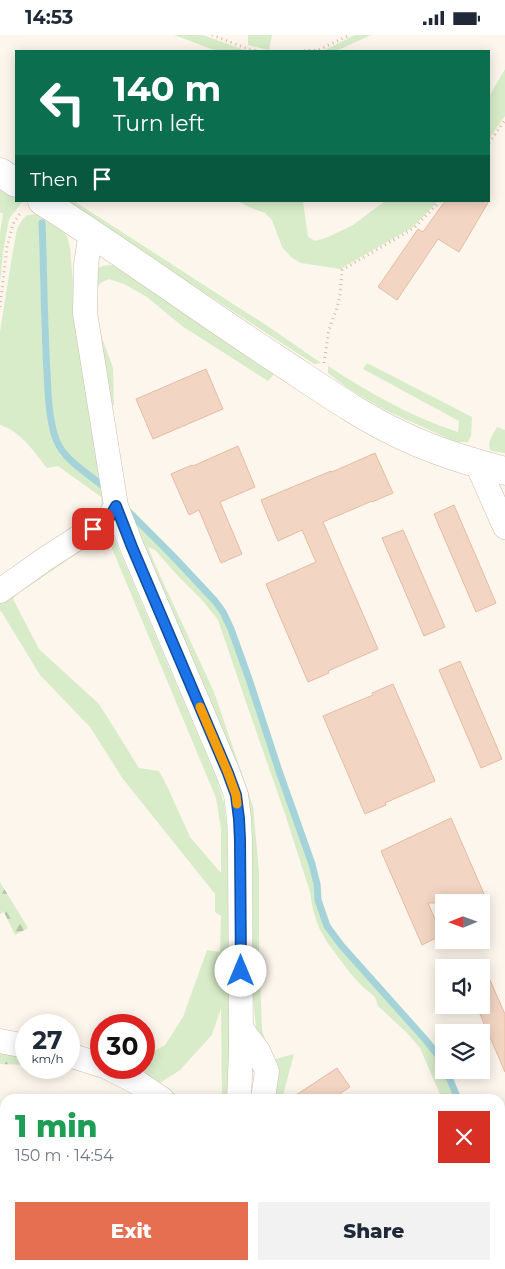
<!DOCTYPE html>
<meta charset="utf-8">
<style>
body{margin:0;font-family:Montserrat,sans-serif;background:#f2f2f3;color:#1f2937;height:100vh;display:flex;flex-direction:column;font-size:19px;white-space:nowrap}
*{box-sizing:border-box;margin:0}
p{font-size:16px;color:#747a83}
.icon{flex:none;width:28px;height:28px;fill:none;stroke:currentColor;stroke-width:2;stroke-linecap:round;stroke-linejoin:round}
.map{position:relative;flex:1;overflow:hidden}
.details{position:absolute;left:0px;top:1059px;width:505px;height:176px;display:flex;flex-direction:column;background:#fff;border-radius:15px 15px 0 0;box-shadow:0 2px 12px #0003}
.details>*{flex:none}
.banner{position:absolute;left:15px;top:15px;width:475px;height:152px;border-radius:0px;box-shadow:0 2px 12px #0003;background:#0b6e4f;color:#fff;overflow:hidden}
.needle{width:32px;rotate:269deg}
.tools{position:absolute;left:435px;top:859px;display:grid;gap:10px}
.tools a{display:grid;place-items:center;width:55px;height:55px;border-radius:0px;background:#fff;box-shadow:0 2px 12px #0003;font-size:25px}
.speed{position:absolute;left:15px;top:979px;display:flex;gap:10px;font-size:25px;font-weight:700;text-align:center}
.speed>*{display:grid;place-content:center;width:65px;height:65px;border-radius:50%;background:#fff;box-shadow:0 2px 12px #0003;line-height:1}
.speed small{font-size:12px;font-weight:400}
.speed .limit{border:8px solid #d22;background:#fff;color:#111}
.pin{position:absolute;display:grid;place-items:center;width:42px;height:42px;color:#fff;margin:-21px;border-radius:10px;box-shadow:0 2px 8px #0006}
.me{position:absolute;width:55px;margin:-28px;rotate:0deg;stroke-linejoin:round;filter:drop-shadow(0 0 4px #0008)}
.turn{display:flex;align-items:center;gap:18px;height:105px;padding:0 15px;font-size:22px}
.turn .icon{width:65px;height:65px;stroke-width:2.5}
.turn b{display:block;font-size:35px;line-height:42px}
.then{display:flex;align-items:center;height:48px;padding:0 15px;background:#0003;gap:10px;font-size:19px}
.round{display:grid;place-items:center;flex:none;width:52px;height:52px;border-radius:0px;background:#f2f2f3}
.headline{display:flex;align-items:center;justify-content:space-between;height:85px;padding:0 15px}
h1{font-size:30px;font-weight:800;line-height:38px;color:#1e9e55}
.cta{display:flex;gap:10px;margin-top:auto;padding:10px 15px}
.cta a{flex:1;height:58px;border-radius:0px;background:#e76f51;color:#fff;font-size:20px;font-weight:800;line-height:58px;text-align:center}
.cta a+a{background:#f2f2f3;color:#1f2937}
.status{display:flex;justify-content:space-between;align-items:center;height:35px;padding:0 25px;background:#fff;direction:ltr}
.status svg{height:14px;fill:currentColor}
.map>svg:first-child{display:block}
.grass{fill:#d8ecc9;fill-rule:evenodd}
.forest{fill:url(#forest-firs)}
.lines{fill:none;stroke-linecap:round;stroke-linejoin:round}
.stream{stroke:#a5d3da;stroke-width:7}
.building{fill:#f3d5c3;stroke:#e6bba3}
.service-casing{stroke:#d1beb0;stroke-width:12}
.minor-casing{stroke:#d1beb0;stroke-width:25}
.tertiary-casing{stroke:#d1beb0;stroke-width:29}
.path{stroke:#d9b8a5;stroke-width:3;stroke-dasharray:1 4;stroke-linecap:butt}
.service{stroke:#fff;stroke-width:11}
.minor{stroke:#fff;stroke-width:24}
.tertiary{stroke:#fff;stroke-width:28}
.route-casing{stroke:#114b97;stroke-width:12}
.route{stroke:#1a73e8;stroke-width:9}
.slow{stroke:#f59e0b;stroke-width:9}
</style>
<div class="status"><b>14:53</b><svg viewBox="0 0 49 12"><path d="M0 12V9h3v3zM5 12V6h3v6zM10 12V3h3v9zM15 12V0h3v12zM26 1h20v11H26zM47 4h2v5h-2z"/></svg></div>
<div class="map">
<svg width="505" height="1234" viewBox="0 0 505 1234">
<defs>
<pattern id="forest-firs" width="22" height="20" patternUnits="userSpaceOnUse" patternTransform="scale(1.25)"><rect width="22" height="20" fill="#d8ecc9"/><path d="M5 1l3.5 6h-7zM16 11l3.5 6h-7z" fill="#b4c2a5"/></pattern>
</defs>
<rect width="100%" height="100%" fill="#fdf6ec"/>
<!-- grass -->
<path class="grass" d="M 174,0 L 203,0 L 247,16 L 217,16 Z
M 248,0 L 272,0 L 269,15 L 248,10 Z
M 355,0 L 371,0 L 336,16 L 320,16 L 325,15 Z
M 505,34 L 505,81 L 489,104 L 489,62 Z
M 0,151 L 16,163 L 16,166 L 22,167 L 9,184 L 3,218 L 0,248 L 0,198 L 3,179 L 0,177 Z
M 64,166 L 74,166 L 272,294 L 321,328 L 314,329 Z
M 238,166 L 303,166 L 308,202 L 315,206 L 328,202 L 353,190 L 385,166 L 438,166 L 413,192 L 340,234 L 301,228 L 291,222 L 282,212 L 272,185 L 265,178 L 249,172 Z
M 38,179 L 61,194 L 67,201 L 70,213 L 74,259 L 108,474 L 95,480 C 101,474 103,470 101,462 L 58,431 L 47,433 C 33,416 22,397 0,390 L 0,297 L 12,221 L 17,194 L 22,185 L 27,180 ZM 43,186 L 47,245 L 47,310 L 55,395 C 63,421 81,430 101,446 L 101,453 L 61,421 L 56,414 L 50,395 L 42,309 L 39,188 Z
M 110,230 L 117,231 L 277,336 L 268,346 L 182,291 L 147,262 L 124,249 L 109,244 L 100,248 L 96,257 L 96,269 L 102,303 L 113,333 L 114,370 L 105,371 L 93,299 L 93,236 L 102,231 Z
M 367,328 L 472,382 L 471,401 L 468,407 L 456,407 L 385,375 L 349,354 L 328,338 L 328,331 C 369,358 412,382 458,397 L 459,386 L 363,334 Z
M 497,392 L 505,395 L 505,418 L 491,416 C 486,407 493,400 497,392 Z
M 121,472 L 170,520 L 214,567 L 222,578 L 230,595 L 247,645 L 278,737 L 310,829 L 315,849 L 317,865 L 325,892 L 339,911 L 386,962 L 435,1020 L 452,1051 L 456,1064 L 442,1064 L 420,1013 L 406,997 L 378,971 L 375,962 L 363,952 L 350,938 L 327,907 L 319,893 L 313,875 L 310,857 L 285,779 L 246,667 L 218,585 L 202,565 L 178,541 L 155,515 L 148,512 L 157,534 L 214,657 L 253,771 L 259,836 L 259,918 L 262,995 L 272,1025 L 294,1019 L 282,1064 L 268,1064 L 261,1008 L 256,993 L 246,890 L 248,794 Z
M 108,489 L 216,742 L 224,768 L 227,793 L 232,1064 L 222,1064 L 221,973 L 212,1000 L 180,1035 L 160,1048 L 182,1064 L 166,1064 L 112,1033 L 144,1032 L 144,1022 L 165,1010 L 183,982 L 207,915 L 220,917 L 221,881 L 215,877 L 215,859 L 123,744 L 90,692 L 40,640 L 1,576 L 0,576 L 0,560 ZM 106,499 L 216,763 L 221,794 L 221,838 L 190,802 L 167,751 L 159,736 L 139,733 L 99,669 L 39,614 L 13,564 L 16,560 Z"/>
<!-- forest -->
<path class="forest" d="M 0,847 L 28,893 L 15,900 L 4,877 L 0,879 Z
M 0,1015 L 26,1018 L 26,1030 L 0,1029 Z
M 69,1230 L 101,1230 L 96,1234 L 64,1234 Z"/>
<g class="lines">
<!-- stream -->
<path class="stream" d="M 42,188 C 44,238 44,287 47,337 C 48,358 49,393 59,411 C 67,426 91,441 104,452
M 126,474 L 171,519 L 215,566 L 223,577 L 231,594 L 249,644 L 279,736 L 312,829 L 317,849 L 318,865 L 327,891 L 341,910 L 424,1003 L 437,1019 L 444,1031
M 446,1035 L 458,1064
M 482,1230 L 482,1234"/>
</g>
<!-- building -->
<path class="building" d="M 445,166 L 489,166 L 459,217 L 438,204 L 397,265 L 378,252 L 418,194 L 423,197 Z
M 206,334 L 223,374 L 153,404 L 136,364 Z
M 238,411 L 255,452 L 220,467 L 242,519 L 221,528 L 199,475 L 189,480 L 171,439 L 192,430 L 193,431 Z
M 375,418 L 393,458 L 372,467 L 372,466 L 323,487 L 378,614 L 328,636 L 329,638 L 308,647 L 266,549 L 316,527 L 302,495 L 278,506 L 261,465 L 331,436 L 332,437 Z
M 454,470 L 496,568 L 476,577 L 434,479 Z
M 403,495 L 445,592 L 424,601 L 382,503 Z
M 460,626 L 502,724 L 481,733 L 439,635 Z
M 393,649 L 435,746 L 385,768 L 386,770 L 365,779 L 323,681 L 373,660 L 372,658 Z
M 451,783 L 488,868 L 428,868 L 442,900 L 422,910 L 381,816 Z
M 481,925 L 505,979 L 505,1037 L 476,970 L 481,970 Z
M 337,1033 L 350,1052 L 332,1064 L 290,1064 Z"/>
<g class="lines">
<defs>
<path id="service" d="M 413,1230 L 413,1234"/>
<path id="minor" d="M 91,197 L 86,229 L 85,278 L 116,471 L 132,512 L 228,738 L 236,760 L 239,784 L 240,805 L 241,1015 L 239,1064
M 477,429 L 505,492
M 0,556 L 45,524 L 109,483 L 116,471
M 241,993 L 258,1016 L 267,1036 L 263,1064
M 0,1006 L 26,1011
M 69,1020 L 101,1030
M 107,1032 L 138,1048 L 162,1064
M 335,1230 L 341,1234
M 128,1234 L 128,1230"/>
<path id="tertiary" d="M 0,137 L 16,148
M 42,166 C 121,216 197,272 275,323 C 315,349 358,380 401,400 C 434,416 470,427 505,436"/>
</defs>
<!-- service casing -->
<use href="#service" class="service-casing"/>
<!-- minor casing -->
<use href="#minor" class="minor-casing"/>
<!-- tertiary casing -->
<use href="#tertiary" class="tertiary-casing"/>
<!-- path -->
<path class="path" d="M 212,0 L 248,14 L 259,16
M 304,16 L 318,15 L 350,0
M 489,108 L 505,85
M 0,272 L 7,212 L 13,189 L 21,177
M 324,328 L 329,294 L 337,273 L 340,260 L 342,235 L 414,193 L 440,166"/>
<!-- service -->
<use href="#service" class="service"/>
<!-- minor -->
<use href="#minor" class="minor"/>
<!-- tertiary -->
<use href="#tertiary" class="tertiary"/>
</g>
<g class="lines">
<defs>
<path id="route" d="M 93,494 L 109,483 L 116,471 L 132,512 L 228,738 L 236,760 L 239,784 L 240,805 L 241,936"/>
</defs>
<!-- route casing -->
<use href="#route" class="route-casing"/>
<!-- route -->
<use href="#route" class="route"/>
<!-- slow -->
<path class="slow" d="M 200,672 L 228,738 L 236,760 L 237,769"/>
</g>
</svg>
<div class="tools">
<a><svg class="needle" viewBox="-14 -14 28 28"><path d="M0-13l5 13h-10z" fill="#e53935"/><path d="M0 13l5-13h-10z" fill="#747a83"/></svg></a>
<a><svg class="icon" aria-label="sound" viewBox="0 0 24 24"><path d="M4 9h4l5-4v14l-5-4H4zM17 9q2 3 0 6"/></svg></a>
<a><svg class="icon" aria-label="layers" viewBox="0 0 24 24"><path d="M12 4l9 5-9 5-9-5zM3 14l9 5 9-5"/></svg></a>
</div>
<div class="speed"><div>27<small>km/h</small></div><div class="limit">30</div></div>
<div class="pin" style="left:93px;top:494px;background:#d93025"><svg class="icon" aria-label="arrive" viewBox="0 0 24 24"><path d="M6 21V4h12l-3 4 3 4H6"/></svg></div>
<svg class="me" style="left:241px;top:936px" viewBox="-20 -20 40 40"><circle r="19" fill="#fff"/><path d="M0-13L10 11 0 6-10 11z" fill="#1a73e8"/></svg>
<div class="banner">
<div class="turn"><svg class="icon" aria-label="left" viewBox="0 0 24 24"><path d="M17 20v-9H6M10 6l-5 5 5 5"/></svg><div><b>140 m</b>Turn left</div></div>
<div class="then">Then<svg class="icon" aria-label="arrive" viewBox="0 0 24 24"><path d="M6 21V4h12l-3 4 3 4H6"/></svg></div>
</div>
<section class="details">
<div class="headline"><div><h1>1 min</h1><p>150 m · 14:54</p></div><a class="round" style="background:#d93025;color:#fff"><svg class="icon" aria-label="close" viewBox="0 0 24 24"><path d="M6 6l12 12M18 6L6 18"/></svg></a></div>
<div class="cta"><a>Exit</a><a>Share</a></div>
</section>
</div>
